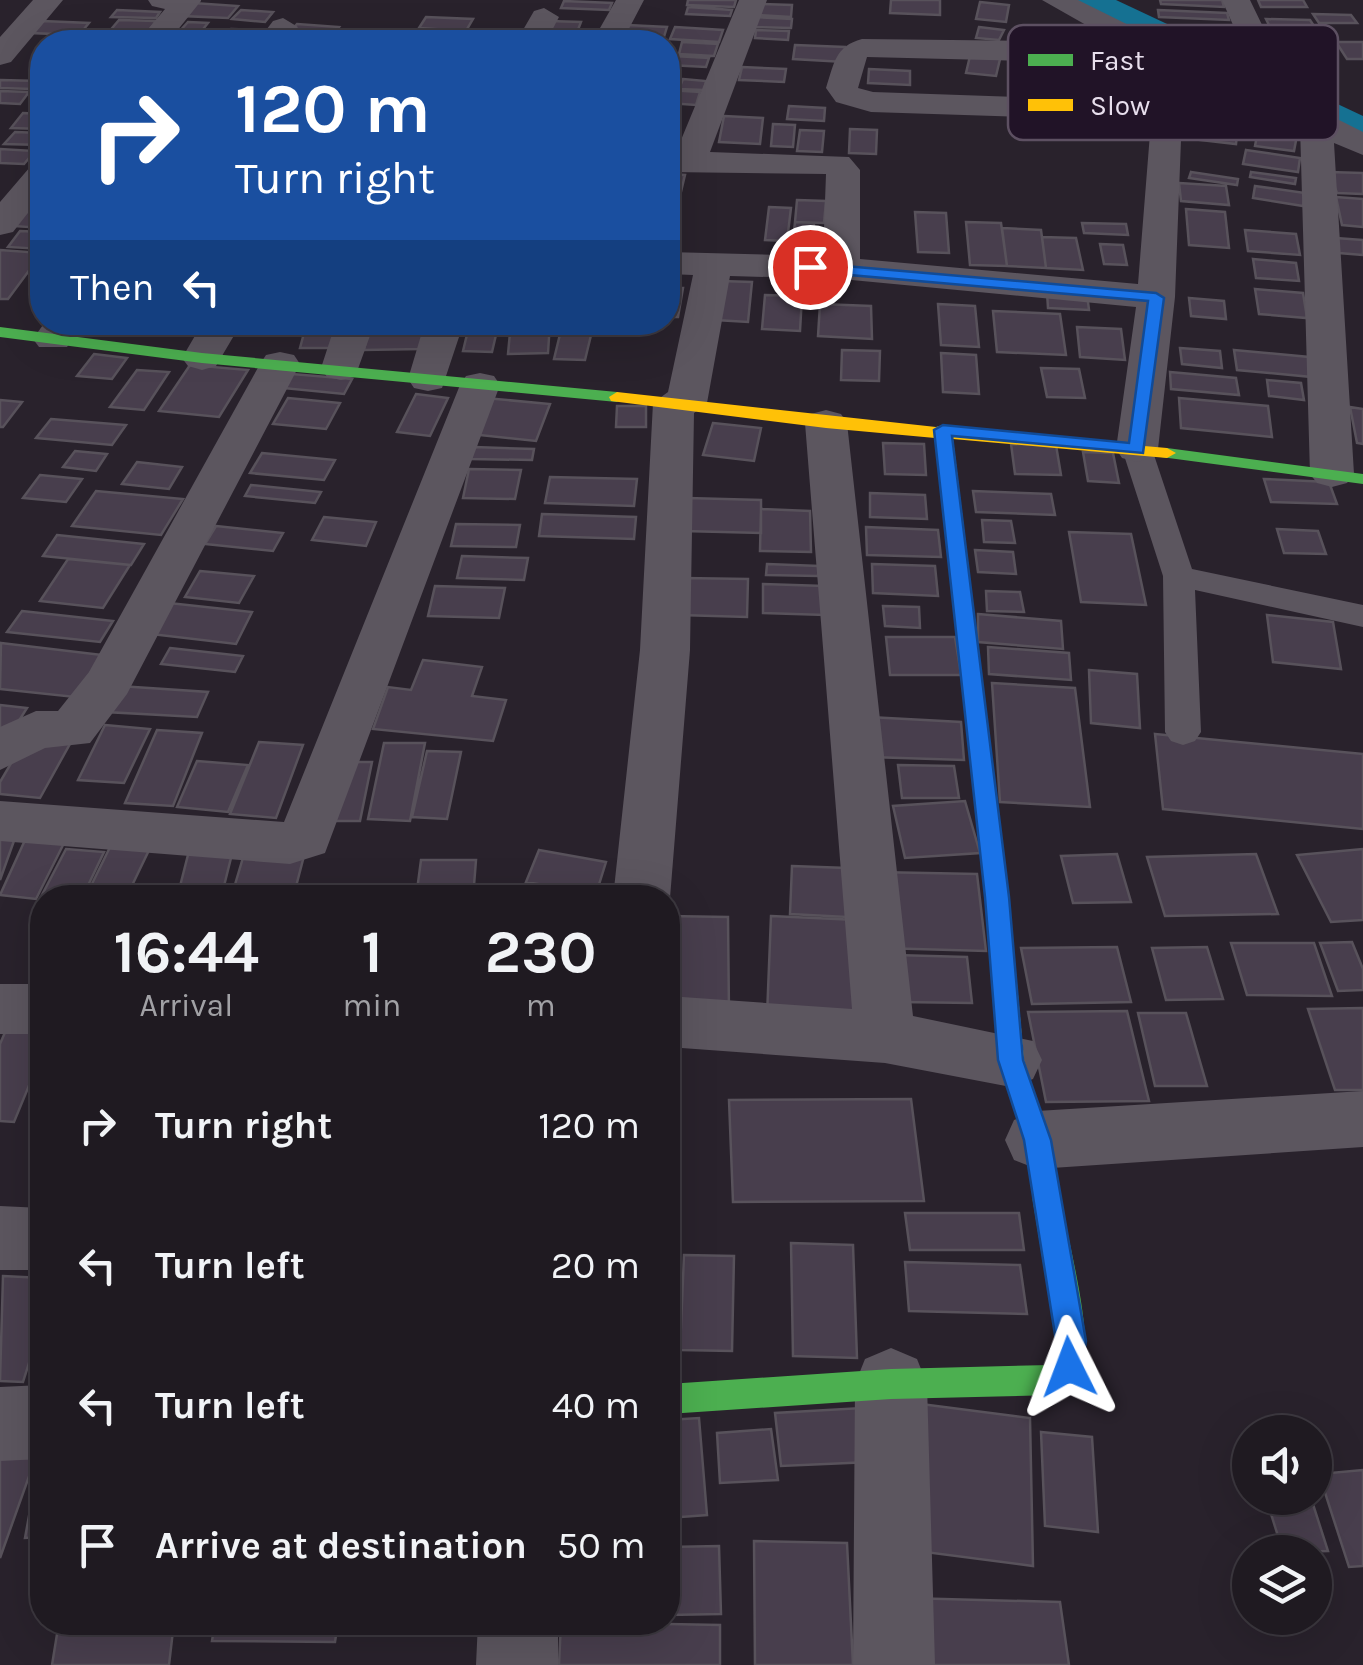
<!DOCTYPE html>
<style>
body{margin:0;font-family:Karla,sans-serif;background:#27232a;color:#f1f3f6;height:100vh;display:flex;flex-direction:column;font-size:38px;white-space:nowrap}
*{box-sizing:border-box;margin:0}
p{font-size:32px;color:#a1a1a5}
.icon{flex:none;width:55px;height:55px;fill:none;stroke:currentColor;stroke-width:2;stroke-linecap:round;stroke-linejoin:round}
.map{position:relative;flex:1;overflow:hidden}
.drawer{position:absolute;left:30px;top:885px;width:650px;height:750px;display:flex;flex-direction:column;background:#1f1a21;border-radius:40px;box-shadow:0 10px 40px #0002,0 0 0 2px #3c383f}
.drawer>*{flex:none}
.top-card{position:absolute;left:30px;top:30px;width:650px;height:305px;border-radius:40px;box-shadow:0 10px 40px #0002,0 0 0 2px #3c383f;background:#1a4fa0;color:#fff;overflow:hidden}
.tools{position:absolute;left:1232px;top:1415px;display:grid;gap:20px}
.tools a{display:grid;place-items:center;width:100px;height:100px;border-radius:50%;background:#1f1a21;box-shadow:0 10px 40px #0002,0 0 0 2px #3c383f;font-size:50px}
.pin{position:absolute;display:grid;place-items:center;width:85px;height:85px;color:#fff;margin:-42px;border:5px solid #fff;border-radius:50%;box-shadow:0 2px 10px #0007}
.me{position:absolute;width:110px;margin:-55px;rotate:357deg;stroke-linejoin:round;filter:drop-shadow(0 0 8px #0008)}
.turn{display:flex;align-items:center;gap:35px;height:210px;padding:0 40px;font-size:45px}
.turn .icon{width:130px;height:130px;stroke-width:2.5}
.turn b{display:block;font-size:70px;line-height:85px}
.then{display:flex;align-items:center;height:95px;padding:0 40px;background:#0003;gap:20px;font-size:38px}
.eta{display:flex;justify-content:space-evenly;align-items:center;height:170px;text-align:center}
.eta b{font-size:60px;font-weight:700;line-height:70px}
ul{padding:0;list-style:none}
li{display:flex;align-items:center;gap:30px;height:140px;padding:0 40px}
li div{flex:1}
li b{display:block;font-size:38px}
li em{font-style:normal}
.map>svg:first-child{display:block}
.lines{fill:none;stroke-linecap:round;stroke-linejoin:round}
.canal{fill:#157192;fill-rule:evenodd}
.building{fill:#483e4d;stroke:#58525b;stroke-width:2.5}
.lane{fill:#5c565f;fill-rule:evenodd}
.street{fill:#5c565f;fill-rule:evenodd}
.fast{fill:#4caf50;fill-rule:evenodd}
.slow{fill:#ffc107;fill-rule:evenodd}
.route{fill:#1a73e8;stroke:#114b97;stroke-width:2.5}
.key{fill:#211327;stroke:#5d5062;stroke-width:2.5}
.key-label{font-size:28px;fill:#e8dfed}
</style>
<div class="map">
<svg width="1363" height="1665" viewBox="0 0 1363 1665">
<rect width="100%" height="100%" fill="#29222c"/>
<g class="lines">
<!-- canal -->
<path class="canal" d="M 1066,0 L 1116,0 L 1363,116 L 1363,145 L 1072,8 Z"/>
</g>
<!-- building -->
<path class="building" d="M 688,0 L 736,0 L 734,7 L 687,5 Z
M 891,0 L 940,0 L 940,15 L 890,13 Z
M 1160,0 L 1222,0 L 1224,7 L 1161,4 Z
M 1258,0 L 1303,0 L 1307,7 L 1261,7 Z
M 564,1 L 612,3 L 609,10 L 561,8 Z
M 980,2 L 1009,5 L 1006,22 L 976,19 Z
M 193,3 L 238,6 L 228,18 L 182,16 Z
M 760,4 L 792,5 L 791,17 L 758,15 Z
M 688,7 L 732,10 L 730,16 L 686,14 Z
M 117,10 L 160,12 L 156,18 L 111,17 Z
M 241,10 L 273,12 L 265,22 L 232,19 Z
M 1158,10 L 1227,13 L 1229,20 L 1159,17 Z
M 1313,14 L 1351,15 L 1357,23 L 1319,23 Z
M 426,17 L 473,19 L 466,31 L 419,28 Z
M 753,17 L 792,19 L 791,28 L 751,27 Z
M 1266,19 L 1310,20 L 1316,29 L 1271,29 Z
M 119,20 L 156,21 L 146,35 L 108,33 Z
M 42,21 L 89,23 L 79,35 L 31,33 Z
M 549,21 L 581,22 L 576,35 L 543,33 Z
M 188,22 L 208,23 L 200,33 L 179,32 Z
M 297,24 L 339,27 L 332,36 L 289,33 Z
M 627,25 L 667,27 L 663,40 L 622,38 Z
M 675,27 L 723,30 L 719,42 L 670,39 Z
M 979,27 L 1004,30 L 999,40 L 976,38 Z
M 231,29 L 267,30 L 259,42 L 221,42 Z
M 756,30 L 789,31 L 788,40 L 755,38 Z
M 167,35 L 205,36 L 200,42 L 160,42 Z
M 540,36 L 593,39 L 592,42 L 537,42 Z
M 682,42 L 718,44 L 714,56 L 679,54 Z
M 1336,42 L 1363,42 L 1363,59 L 1347,59 Z
M 795,45 L 845,47 L 844,62 L 793,59 Z
M 673,56 L 709,58 L 706,67 L 669,65 Z
M 970,56 L 1000,59 L 996,76 L 966,73 Z
M 742,67 L 786,69 L 784,82 L 739,80 Z
M 869,69 L 910,71 L 910,85 L 868,83 Z
M 683,79 L 706,81 L 704,90 L 679,89 Z
M 0,80 L 39,81 L 33,89 L 0,88 Z
M 668,90 L 700,92 L 696,105 L 668,103 Z
M 0,91 L 29,92 L 20,104 L 0,103 Z
M 789,106 L 825,108 L 824,121 L 787,119 Z
M 1196,111 L 1239,116 L 1236,144 L 1191,139 Z
M 23,113 L 42,114 L 42,129 L 11,128 Z
M 724,116 L 763,118 L 760,144 L 719,142 Z
M 773,124 L 795,125 L 793,147 L 771,146 Z
M 1259,125 L 1298,130 L 1294,151 L 1255,146 Z
M 850,129 L 877,130 L 876,154 L 849,153 Z
M 800,130 L 824,131 L 822,152 L 797,151 Z
M 15,132 L 42,133 L 42,145 L 4,144 Z
M 0,149 L 35,151 L 24,164 L 0,163 Z
M 1246,150 L 1300,158 L 1298,172 L 1243,164 Z
M 1191,172 L 1238,179 L 1237,185 L 1189,178 Z
M 1251,172 L 1296,178 L 1295,184 L 1250,177 Z
M 1329,172 L 1363,173 L 1363,194 L 1337,193 Z
M 668,174 L 685,175 L 679,200 L 668,200 Z
M 1179,183 L 1226,186 L 1229,205 L 1181,201 Z
M 1255,186 L 1305,193 L 1303,206 L 1253,198 Z
M 1336,197 L 1363,199 L 1363,227 L 1342,225 Z
M 797,200 L 826,201 L 824,223 L 795,222 Z
M 28,206 L 42,207 L 42,228 L 13,226 Z
M 769,207 L 791,208 L 787,241 L 765,240 Z
M 1186,209 L 1225,212 L 1229,248 L 1189,245 Z
M 915,212 L 946,213 L 949,253 L 918,252 Z
M 795,222 L 814,223 L 813,240 L 793,239 Z
M 966,222 L 1001,223 L 1007,266 L 970,265 Z
M 1082,223 L 1126,224 L 1128,235 L 1084,233 Z
M 1002,228 L 1041,230 L 1046,268 L 1007,266 Z
M 1245,230 L 1296,234 L 1300,255 L 1248,251 Z
M 20,231 L 42,232 L 42,249 L 8,247 Z
M 1042,237 L 1076,238 L 1083,270 L 1046,268 Z
M 1336,238 L 1363,240 L 1363,255 L 1339,253 Z
M 1100,244 L 1123,245 L 1127,265 L 1104,264 Z
M 0,250 L 42,253 L 8,299 L 0,299 Z
M 1253,259 L 1296,263 L 1299,281 L 1256,278 Z
M 721,281 L 752,282 L 748,322 L 716,320 Z
M 668,288 L 683,288 L 678,317 L 668,317 Z
M 1255,289 L 1303,293 L 1307,318 L 1259,314 Z
M 1047,292 L 1087,294 L 1089,310 L 1048,308 Z
M 765,295 L 802,296 L 800,331 L 762,329 Z
M 1189,298 L 1224,301 L 1226,319 L 1191,316 Z
M 820,304 L 871,306 L 872,339 L 818,336 Z
M 938,304 L 975,306 L 979,347 L 941,345 Z
M 993,311 L 1060,314 L 1066,355 L 997,352 Z
M 85,322 L 149,322 L 144,330 L 82,327 Z
M 307,322 L 344,322 L 338,348 L 300,348 Z
M 370,322 L 426,322 L 421,349 L 364,350 Z
M 470,322 L 499,322 L 492,352 L 463,351 Z
M 511,322 L 550,322 L 548,353 L 508,354 Z
M 562,326 L 593,327 L 585,360 L 554,359 Z
M 1077,327 L 1121,329 L 1125,360 L 1080,357 Z
M 1180,348 L 1220,351 L 1222,368 L 1182,364 Z
M 842,350 L 880,351 L 879,381 L 841,380 Z
M 1234,350 L 1309,357 L 1312,377 L 1237,370 Z
M 941,353 L 976,355 L 979,394 L 943,392 Z
M 94,354 L 127,358 L 112,379 L 77,376 Z
M 190,365 L 248,370 L 219,417 L 159,411 Z
M 1041,368 L 1079,369 L 1085,398 L 1047,397 Z
M 137,370 L 169,372 L 144,410 L 110,407 Z
M 1170,372 L 1236,378 L 1239,395 L 1171,389 Z
M 292,374 L 352,379 L 344,394 L 283,388 Z
M 1267,380 L 1301,383 L 1304,400 L 1269,396 Z
M 416,394 L 448,398 L 430,436 L 397,432 Z
M 288,398 L 340,403 L 326,429 L 273,424 Z
M 485,398 L 550,404 L 536,441 L 470,434 Z
M 1179,398 L 1268,406 L 1272,437 L 1181,428 Z
M 0,400 L 22,402 L 3,427 L 0,427 Z
M 617,406 L 646,406 L 646,427 L 616,427 Z
M 1350,407 L 1363,409 L 1363,444 L 1357,443 Z
M 51,419 L 126,425 L 112,445 L 36,438 Z
M 713,423 L 761,428 L 754,461 L 703,455 Z
M 883,443 L 924,444 L 926,475 L 885,474 Z
M 1011,444 L 1056,445 L 1061,475 L 1015,474 Z
M 474,447 L 534,449 L 532,460 L 471,459 Z
M 75,451 L 107,454 L 96,471 L 63,467 Z
M 1083,452 L 1113,453 L 1119,483 L 1088,481 Z
M 262,453 L 335,460 L 324,480 L 250,473 Z
M 137,462 L 182,467 L 169,489 L 122,484 Z
M 469,469 L 521,470 L 515,499 L 463,498 Z
M 40,475 L 82,479 L 66,502 L 23,498 Z
M 550,477 L 637,479 L 634,506 L 545,503 Z
M 1264,479 L 1329,482 L 1337,504 L 1271,502 Z
M 251,485 L 321,492 L 315,503 L 245,496 Z
M 96,491 L 183,499 L 161,535 L 72,526 Z
M 973,491 L 1051,494 L 1055,515 L 976,512 Z
M 870,493 L 925,495 L 927,519 L 870,517 Z
M 687,498 L 761,500 L 761,533 L 684,531 Z
M 761,509 L 810,511 L 811,552 L 760,551 Z
M 542,514 L 636,517 L 634,539 L 539,536 Z
M 324,517 L 376,522 L 366,546 L 312,540 Z
M 982,520 L 1011,521 L 1015,543 L 984,542 Z
M 456,524 L 520,525 L 516,547 L 451,546 Z
M 216,526 L 283,533 L 273,551 L 205,544 Z
M 866,527 L 938,530 L 941,557 L 867,555 Z
M 1277,529 L 1318,531 L 1326,554 L 1284,553 Z
M 1069,532 L 1131,534 L 1146,605 L 1081,602 Z
M 57,535 L 144,544 L 131,565 L 43,556 Z
M 975,550 L 1013,552 L 1016,574 L 978,572 Z
M 462,556 L 528,558 L 524,580 L 457,578 Z
M 68,559 L 130,565 L 103,608 L 40,601 Z
M 767,564 L 819,566 L 818,576 L 766,575 Z
M 872,564 L 935,566 L 938,596 L 873,593 Z
M 200,571 L 254,576 L 239,603 L 185,597 Z
M 683,578 L 748,579 L 747,617 L 680,615 Z
M 763,584 L 824,586 L 825,615 L 763,613 Z
M 435,586 L 505,588 L 499,618 L 428,616 Z
M 986,591 L 1020,592 L 1024,612 L 987,611 Z
M 169,603 L 252,612 L 236,644 L 151,634 Z
M 883,606 L 919,607 L 920,628 L 885,626 Z
M 22,611 L 113,621 L 100,642 L 7,632 Z
M 978,614 L 1061,621 L 1063,649 L 978,642 Z
M 1267,615 L 1333,622 L 1341,669 L 1273,662 Z
M 886,637 L 955,637 L 961,675 L 890,675 Z
M 1,643 L 102,655 L 75,697 L 0,689 Z
M 988,647 L 1069,653 L 1071,680 L 989,674 Z
M 170,648 L 243,656 L 235,672 L 161,664 Z
M 423,660 L 482,667 L 472,696 L 506,700 L 493,741 L 373,729 L 388,687 L 411,690 Z
M 1089,670 L 1137,674 L 1140,728 L 1091,723 Z
M 992,683 L 1075,688 L 1090,807 L 1000,802 Z
M 119,686 L 208,692 L 197,717 L 106,712 Z
M 0,705 L 27,708 L 3,746 L 0,746 Z
M 869,717 L 961,722 L 964,760 L 870,757 Z
M 105,725 L 150,729 L 124,783 L 78,780 Z
M 157,730 L 202,733 L 173,806 L 125,803 Z
M 1155,734 L 1363,754 L 1363,829 L 1163,809 Z
M 26,738 L 71,742 L 40,798 L 0,794 L 0,782 Z
M 259,742 L 303,745 L 276,818 L 230,814 Z
M 384,743 L 425,743 L 410,821 L 368,819 Z
M 427,751 L 461,752 L 447,819 L 412,817 Z
M 197,761 L 248,765 L 228,812 L 177,807 Z
M 342,762 L 372,762 L 360,821 L 330,821 Z
M 898,765 L 954,766 L 959,798 L 902,798 Z
M 965,801 L 980,853 L 905,858 L 893,806 Z
M 0,838 L 15,838 L 0,880 Z
M 25,840 L 64,843 L 36,899 L 0,895 Z
M 113,841 L 151,846 L 126,898 L 85,898 Z
M 66,849 L 104,852 L 82,898 L 42,898 L 42,915 L 32,914 Z
M 1363,849 L 1363,920 L 1331,922 L 1297,855 Z
M 233,850 L 221,898 L 177,898 L 189,851 Z
M 539,850 L 606,862 L 596,894 L 526,882 Z
M 245,851 L 305,852 L 293,898 L 231,898 Z
M 1117,854 L 1131,902 L 1073,903 L 1061,856 Z
M 1256,854 L 1278,914 L 1165,916 L 1147,857 Z
M 421,860 L 476,860 L 473,898 L 416,898 Z
M 792,866 L 847,868 L 847,917 L 790,914 Z
M 876,872 L 977,874 L 986,951 L 880,948 Z
M 514,890 L 580,896 L 512,898 Z
M 668,916 L 728,917 L 729,1014 L 668,1014 Z
M 771,916 L 857,920 L 858,1021 L 767,1016 Z
M 1352,942 L 1363,969 L 1363,990 L 1338,991 L 1320,943 Z
M 1231,943 L 1314,943 L 1332,996 L 1247,995 Z
M 1117,947 L 1131,1002 L 1032,1004 L 1021,948 Z
M 1207,947 L 1223,999 L 1166,1000 L 1152,948 Z
M 895,955 L 967,957 L 972,1003 L 899,1002 Z
M 1363,1008 L 1363,1090 L 1335,1090 L 1308,1009 Z
M 1127,1011 L 1149,1101 L 1046,1102 L 1028,1012 Z
M 1138,1013 L 1186,1013 L 1207,1086 L 1155,1086 Z
M 6,1030 L 42,1033 L 42,1054 L 14,1122 L 0,1121 L 0,1044 Z
M 911,1099 L 924,1201 L 733,1202 L 729,1100 Z
M 905,1213 L 1019,1213 L 1024,1250 L 910,1250 Z
M 668,1229 L 677,1311 L 668,1312 Z
M 791,1243 L 853,1245 L 857,1358 L 793,1356 Z
M 684,1255 L 734,1256 L 732,1351 L 680,1350 Z
M 905,1262 L 1020,1265 L 1027,1314 L 909,1311 Z
M 3,1276 L 42,1278 L 42,1322 L 23,1382 L 0,1381 Z
M 921,1404 L 1030,1418 L 1033,1566 L 917,1551 Z
M 862,1408 L 870,1462 L 781,1466 L 775,1413 Z
M 699,1418 L 707,1515 L 668,1518 L 668,1420 Z
M 771,1429 L 778,1480 L 720,1483 L 717,1433 Z
M 1041,1432 L 1092,1437 L 1098,1532 L 1045,1526 Z
M 0,1448 L 38,1451 L 0,1558 Z
M 40,1455 L 42,1537 L 25,1538 Z
M 1363,1470 L 1363,1566 L 1349,1567 L 1319,1474 Z
M 1266,1498 L 1311,1498 L 1328,1551 L 1283,1552 Z
M 754,1541 L 847,1543 L 853,1665 L 755,1665 Z
M 719,1546 L 721,1614 L 668,1615 L 668,1547 Z
M 906,1598 L 1060,1602 L 1069,1665 L 911,1665 Z
M 59,1622 L 174,1622 L 169,1665 L 52,1665 Z
M 215,1622 L 338,1622 L 335,1642 L 212,1641 Z
M 561,1622 L 720,1625 L 720,1665 L 559,1665 Z"/>
<g class="lines">
<!-- lane -->
<path class="lane" d="M 1137,440 L 1152,449 L 1192,569 L 1363,605 L 1363,627 L 1195,590 L 1201,732 L 1195,741 L 1183,745 L 1171,741 L 1165,732 L 1163,576 L 1122,449 Z"/>
<!-- street -->
<path class="street" d="M 33,0 L 63,0 L 11,62 L 0,65 L 0,37 Z
M 148,0 L 201,0 L 201,1 L 168,42 L 137,42 L 165,9 L 152,6 Z
M 616,0 L 644,0 L 622,42 L 592,42 Z
M 739,0 L 767,0 L 710,152 L 849,157 L 860,170 L 860,259 L 1138,284 L 1151,121 L 871,112 L 836,102 L 826,88 C 834,64 835,46 862,39 L 1116,42 L 1042,0 L 1078,0 L 1165,43 L 1198,52 L 1244,50 L 1222,0 L 1250,0 L 1278,58 L 1263,67 L 1236,68 L 1363,132 L 1363,155 L 1334,143 L 1354,474 L 1347,483 L 1332,487 L 1317,483 L 1310,474 L 1300,126 L 1204,77 L 1185,112 L 1181,140 L 1175,297 L 1158,449 L 1152,458 L 1137,462 L 1122,458 L 1116,449 L 1136,307 L 841,279 L 730,276 L 707,403 L 694,413 L 690,650 L 670,898 L 668,902 L 668,898 L 613,898 L 640,650 L 653,403 L 668,392 L 693,275 L 668,274 L 668,252 L 823,256 L 826,174 L 668,172 L 668,152 L 676,152 ZM 867,57 L 1066,62 L 1153,58 L 1179,66 L 1159,102 L 873,92 L 858,88 Z
M 544,8 L 559,17 L 546,42 L 516,42 L 534,11 Z
M 283,18 L 298,27 L 287,42 L 257,42 L 273,21 Z
M 478,28 L 489,31 L 493,37 L 490,42 L 460,42 L 467,31 Z
M 42,164 L 42,195 L 13,232 L 0,235 L 0,202 L 30,167 Z
M 45,322 L 84,322 L 67,347 L 39,347 L 33,339 Z
M 203,322 L 242,322 L 216,366 L 202,370 L 188,366 L 182,358 Z
M 336,322 L 375,322 L 355,377 L 341,380 L 327,377 L 321,368 Z
M 425,322 L 464,322 L 442,388 L 428,391 L 414,388 L 408,379 Z
M 280,352 L 294,355 L 300,364 L 127,694 L 90,743 L 45,748 L 0,770 L 0,727 L 36,711 L 58,711 L 89,672 L 260,364 L 266,355 Z
M 480,373 L 494,376 L 500,385 L 325,853 L 290,864 L 0,841 L 0,801 L 284,822 L 460,385 L 466,376 Z
M 826,410 L 841,414 L 847,423 L 913,1016 L 1033,1041 L 1042,1060 L 1033,1079 L 1011,1087 L 885,1063 L 668,1047 L 668,996 L 852,1009 L 805,423 L 811,414 Z
M 0,984 L 42,984 L 42,1034 L 0,1034 Z
M 1363,1091 L 1363,1147 L 1037,1169 L 1014,1160 L 1005,1140 L 1014,1120 L 1037,1111 Z
M 0,1206 L 42,1208 L 42,1270 L 0,1270 Z
M 891,1348 L 917,1359 L 927,1384 L 935,1665 L 853,1665 L 855,1384 L 865,1359 Z
M 42,1385 L 42,1459 L 0,1461 L 0,1387 Z
M 478,1622 L 558,1622 L 558,1665 L 476,1665 Z"/>
<!-- fast -->
<path class="fast" d="M 0,327 L 202,353 L 617,392 L 625,397 L 617,402 L 202,363 L 0,337 Z
M 1167,448 L 1363,474 L 1363,484 L 1161,457 L 1158,453 Z
M 1046,1184 L 1056,1187 L 1060,1196 C 1067,1237 1093,1330 1083,1368 C 1080,1381 1069,1390 1057,1395 L 891,1399 L 668,1414 L 668,1384 L 891,1369 L 1050,1365 L 1055,1361 L 1056,1341 L 1032,1196 L 1036,1187 Z"/>
<!-- slow -->
<path class="slow" d="M 617,392 L 936,427 L 943,425 L 951,429 L 1167,448 L 1176,453 L 1167,458 L 953,439 L 1009,897 L 1024,1060 L 1050,1140 L 1060,1196 L 1056,1205 L 1046,1208 L 1036,1205 L 1024,1140 L 998,1060 L 985,897 L 935,438 L 826,428 L 611,401 L 609,397 Z"/>
</g>
<!-- route -->
<path class="route" d="M 810,263 L 1156,293 L 1164,298 L 1143,453 L 952,436 L 1009,897 L 1023,1060 L 1051,1140 L 1086,1341 L 1080,1377 L 1069,1381 L 1059,1377 L 1054,1367 L 1056,1341 L 1024,1140 L 998,1060 L 985,897 L 934,430 L 943,425 L 1129,443 L 1148,301 L 804,271 L 802,267 Z"/>
<!-- legend -->
<rect x="1008" y="25" width="330" height="115" rx="15" class="key"/>
<rect x="1028" y="54" width="45" height="12" fill="#4caf50"/>
<rect x="1028" y="99" width="45" height="12" fill="#ffc107"/>
<g class="key-label">
<text x="1090" y="70">Fast</text>
<text x="1090" y="115">Slow</text>
</g>
</svg>
<div class="tools">
<a><svg class="icon" aria-label="sound" viewBox="0 0 24 24"><path d="M4 9h4l5-4v14l-5-4H4zM17 9q2 3 0 6"/></svg></a>
<a><svg class="icon" aria-label="layers" viewBox="0 0 24 24"><path d="M12 4l9 5-9 5-9-5zM3 14l9 5 9-5"/></svg></a>
</div>
<div class="pin" style="left:810px;top:267px;background:#d93025"><svg class="icon" aria-label="arrive" viewBox="0 0 24 24"><path d="M6 21V4h12l-3 4 3 4H6"/></svg></div>
<svg class="me" style="left:1069px;top:1367px" viewBox="-20 -20 40 40"><path d="M0-17L14 15 0 8-14 15z" fill="#1a73e8" stroke="#fff" stroke-width="4"/></svg>
<div class="top-card">
<div class="turn"><svg class="icon" aria-label="right" viewBox="0 0 24 24"><path d="M7 20v-9h11M14 6l5 5-5 5"/></svg><div><b>120 m</b>Turn right</div></div>
<div class="then">Then<svg class="icon" aria-label="left" viewBox="0 0 24 24"><path d="M17 20v-9H6M10 6l-5 5 5 5"/></svg></div>
</div>
<section class="drawer">
<div class="eta">
<div><b>16:44</b><p>Arrival</p></div>
<div><b>1</b><p>min</p></div>
<div><b>230</b><p>m</p></div>
</div>
<ul>
<li><svg class="icon" aria-label="right" viewBox="0 0 24 24"><path d="M7 20v-9h11M14 6l5 5-5 5"/></svg><div><b>Turn right</b></div><em>120 m</em></li>
<li><svg class="icon" aria-label="left" viewBox="0 0 24 24"><path d="M17 20v-9H6M10 6l-5 5 5 5"/></svg><div><b>Turn left</b></div><em>20 m</em></li>
<li><svg class="icon" aria-label="left" viewBox="0 0 24 24"><path d="M17 20v-9H6M10 6l-5 5 5 5"/></svg><div><b>Turn left</b></div><em>40 m</em></li>
<li><svg class="icon" aria-label="arrive" viewBox="0 0 24 24"><path d="M6 21V4h12l-3 4 3 4H6"/></svg><div><b>Arrive at destination</b></div><em>50 m</em></li>
</ul>
</section>
</div>
